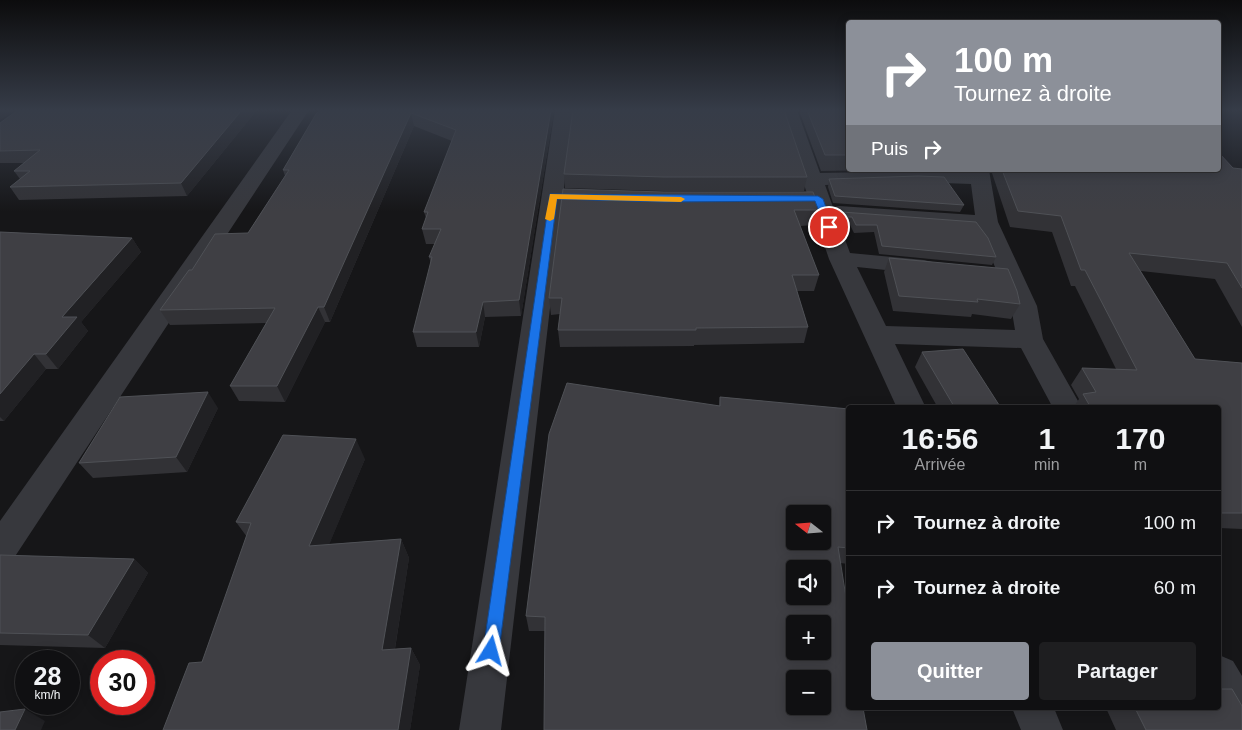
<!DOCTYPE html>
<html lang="fr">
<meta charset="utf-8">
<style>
body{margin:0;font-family:Helvetica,sans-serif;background:#1e1e20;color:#f1f3f6;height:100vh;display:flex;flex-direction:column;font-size:19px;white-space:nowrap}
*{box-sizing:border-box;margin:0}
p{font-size:16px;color:#9c9d9f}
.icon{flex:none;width:28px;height:28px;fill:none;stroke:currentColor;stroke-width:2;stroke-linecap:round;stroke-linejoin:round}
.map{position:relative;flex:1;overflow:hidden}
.panel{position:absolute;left:846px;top:405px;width:375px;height:305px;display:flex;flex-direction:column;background:#101012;border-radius:5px;box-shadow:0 2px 12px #0003,0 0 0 1px #303032}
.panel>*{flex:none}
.banner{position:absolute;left:846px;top:20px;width:375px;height:152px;border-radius:5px;box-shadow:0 2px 12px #0003,0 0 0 1px #303032;background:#8c9099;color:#fff;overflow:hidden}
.needle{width:32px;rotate:287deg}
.buttons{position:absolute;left:786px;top:505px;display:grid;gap:10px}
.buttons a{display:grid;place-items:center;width:45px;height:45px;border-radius:5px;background:#101012;box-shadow:0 2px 12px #0003,0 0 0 1px #303032;font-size:25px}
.speed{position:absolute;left:15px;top:650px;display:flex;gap:10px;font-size:25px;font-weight:700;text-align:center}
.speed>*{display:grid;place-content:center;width:65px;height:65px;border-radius:50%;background:#101012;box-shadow:0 2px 12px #0003,0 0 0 1px #303032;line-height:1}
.speed small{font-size:12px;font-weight:400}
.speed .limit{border:8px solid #d22;background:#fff;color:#111}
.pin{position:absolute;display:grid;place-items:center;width:42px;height:42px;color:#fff;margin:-21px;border:2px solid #fff;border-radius:50%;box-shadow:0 1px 5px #0007}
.me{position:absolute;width:55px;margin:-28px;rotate:8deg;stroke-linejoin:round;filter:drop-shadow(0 0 4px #0008)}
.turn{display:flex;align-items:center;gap:18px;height:105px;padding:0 25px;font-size:22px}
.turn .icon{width:65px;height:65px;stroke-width:2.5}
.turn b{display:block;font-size:35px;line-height:42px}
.then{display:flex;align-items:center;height:48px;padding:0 25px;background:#0003;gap:10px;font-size:19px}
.eta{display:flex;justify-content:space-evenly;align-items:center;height:85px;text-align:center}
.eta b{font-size:30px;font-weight:600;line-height:35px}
.primary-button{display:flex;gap:10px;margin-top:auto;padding:10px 25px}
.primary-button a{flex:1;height:58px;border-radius:5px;background:#8c9099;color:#fff;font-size:20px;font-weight:600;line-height:58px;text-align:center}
.primary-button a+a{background:#1e1e20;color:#f1f3f6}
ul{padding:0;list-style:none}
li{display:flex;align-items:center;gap:15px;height:65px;padding:0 25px;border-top:1px solid #303032}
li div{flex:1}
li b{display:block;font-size:19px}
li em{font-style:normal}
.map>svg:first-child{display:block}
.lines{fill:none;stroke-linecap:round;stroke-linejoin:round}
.street{fill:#37383d;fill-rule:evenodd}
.wall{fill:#323236}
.shaded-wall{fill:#212124}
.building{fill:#3f3f44;stroke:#4f5156;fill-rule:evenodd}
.route{fill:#1a73e8;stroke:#114b97}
.slow{fill:#f59e0b}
</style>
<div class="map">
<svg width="1242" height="730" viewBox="0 0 1242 730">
<rect width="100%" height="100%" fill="#161618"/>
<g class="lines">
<!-- street -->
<path class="street" d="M 292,110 L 309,110 L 12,561 L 0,566 L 0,521 Z
M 555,110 L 573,110 L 501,730 L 459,730 Z
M 779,110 L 797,110 L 820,173 L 989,170 L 998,222 L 1037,306 L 1043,339 L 1082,408 L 1053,408 L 1021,348 L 895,344 L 926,408 L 897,408 L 829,259 ZM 915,182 L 971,184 L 975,215 L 839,206 L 833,207 L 825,185 ZM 837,218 L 979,228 L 1011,306 L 1015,330 L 886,326 L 857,267 L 924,274 L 932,272 L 936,267 L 932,262 L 924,260 L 850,253 Z
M 1219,655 L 1233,661 L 1242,676 L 1242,730 L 1226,730 L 1214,708 L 1219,708 Z
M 1012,708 L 1054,708 L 1063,730 L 1021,730 Z"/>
</g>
<!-- wall -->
<path class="wall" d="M 257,110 L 187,196 L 19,200 L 10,187 L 20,179 L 14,171 L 24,163 L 0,163 L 0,123 Z
M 554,110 L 521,316 L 485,317 L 479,347 L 417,347 L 413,332 L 431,264 L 429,257 L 435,244 L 426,244 L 422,229 L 426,218 L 424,212 L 452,141 L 414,126 L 330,322 L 325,322 L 285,402 L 239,401 L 230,386 L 266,323 L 170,325 L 160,310 L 192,270 L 248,233 L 285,176 L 283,170 L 316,114 Z
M 801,110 L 849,110 L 849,170 L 883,170 L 821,171 L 800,113 Z
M 1233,168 L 1242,169 L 1242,327 L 1215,279 L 1141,271 L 1195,359 L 1242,363 L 1242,529 L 1219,528 L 1219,408 L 1073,408 L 1079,399 L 1071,385 L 1082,368 L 1116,369 L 1075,286 L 1071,286 L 1052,232 L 1010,227 L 991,170 L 1219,170 Z
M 564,174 L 807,177 L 804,191 L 663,191 L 565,188 Z
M 829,179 L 964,205 L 960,212 L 833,203 L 828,187 Z
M 563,189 L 820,210 L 816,225 L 800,226 L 819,275 L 814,291 L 797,291 L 808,327 L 804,343 L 694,345 L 694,346 L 560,347 L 558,330 L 560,314 L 551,315 L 549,298 Z
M 842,212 L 996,257 L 992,265 L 879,254 L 874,232 L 854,233 L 850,225 L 842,225 L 840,220 Z
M 0,232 L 132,238 L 141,252 L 81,322 L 88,331 L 58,369 L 46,369 L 4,421 L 0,421 Z
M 889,258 L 1020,304 L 1011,319 L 972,314 L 971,317 L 893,311 L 884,272 Z
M 922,352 L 1001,408 L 938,408 L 915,367 Z
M 720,397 L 849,409 L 849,564 L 840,563 L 545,631 L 529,631 L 526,616 L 719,406 Z
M 218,408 L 187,472 L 93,478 L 79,463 Z
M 365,459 L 329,544 L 401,539 L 409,558 L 395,649 L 411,648 L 420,665 L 410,730 L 163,730 L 202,662 L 247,537 L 236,522 Z
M 0,555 L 134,559 L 148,573 L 105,648 L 0,645 Z
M 1106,708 L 1219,708 L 1242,730 L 1116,730 Z"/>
<!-- shaded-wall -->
<path class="shaded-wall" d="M 0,110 L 16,110 L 0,120 Z
M 242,110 L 257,110 L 187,196 L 181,183 Z
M 551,110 L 554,110 L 521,316 L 519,300 Z
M 411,113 L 414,126 L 330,322 L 324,307 Z
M 132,238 L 141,252 L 81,322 L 88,331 L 58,369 L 46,354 L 62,317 Z
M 483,302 L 485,317 L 479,347 L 476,332 Z
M 318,307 L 325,322 L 285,402 L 277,386 Z
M 34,354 L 46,369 L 4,421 L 0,417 L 0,394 Z
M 208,392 L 218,408 L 187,472 L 176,457 Z
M 356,439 L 365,459 L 321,564 L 309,546 Z
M 401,539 L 409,558 L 392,667 L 382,650 Z
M 134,559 L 148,573 L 105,648 L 88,635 Z
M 411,648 L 420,665 L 410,730 L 398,730 Z
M 25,709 L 45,721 L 41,730 L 15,730 Z"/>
<!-- building -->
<path class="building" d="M 18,110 L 242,110 L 181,183 L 10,187 L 30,171 L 14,171 L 40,150 L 0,151 L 0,123 Z
M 320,110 L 551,110 L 519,300 L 483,302 L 476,332 L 413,332 L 432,257 L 429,257 L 441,229 L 422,229 L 428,212 L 424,212 L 456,130 L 411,113 L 324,307 L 318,307 L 277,386 L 230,386 L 275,308 L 160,310 L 189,270 L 192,270 L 215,234 L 248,233 L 289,170 L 283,170 L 316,114 Z
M 573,110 L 784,110 L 807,177 L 664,177 L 564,174 Z
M 807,110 L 849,110 L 849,155 L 825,155 Z
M 1219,153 L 1233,168 L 1242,169 L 1242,288 L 1227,263 L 1129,253 L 1195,359 L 1242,363 L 1242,513 L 1219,513 L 1219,408 L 1091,408 L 1083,394 L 1096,392 L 1082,368 L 1137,370 L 1085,270 L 1081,270 L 1061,216 L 1018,211 L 1002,170 L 1219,170 Z
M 918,176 L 944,177 L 964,205 L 835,196 L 829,179 Z
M 563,189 L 664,192 L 813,192 L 820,210 L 794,210 L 819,275 L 792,275 L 808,327 L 696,328 L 696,330 L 558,330 L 562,298 L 549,298 Z
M 842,212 L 976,222 L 988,238 L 996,257 L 882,246 L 877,225 L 856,225 L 852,217 L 844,217 Z
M 0,232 L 132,238 L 62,317 L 77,317 L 46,354 L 34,354 L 0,394 Z
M 889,258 L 1008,269 L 1017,291 L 1020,304 L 977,299 L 978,302 L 899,296 Z
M 963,349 L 1001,408 L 955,408 L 922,352 Z
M 567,383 L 720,406 L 720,397 L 849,409 L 849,548 L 838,547 L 849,616 L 849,708 L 863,708 L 867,730 L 544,730 L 545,617 L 526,616 L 549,434 ZM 795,514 L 822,514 L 822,541 L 795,541 ZM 795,569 L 822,569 L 822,596 L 795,596 ZM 795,624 L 822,624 L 822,651 L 795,651 ZM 795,679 L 822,679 L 822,706 L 795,706 Z
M 208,392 L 176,457 L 79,463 L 120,397 Z
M 283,435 L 356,439 L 309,546 L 401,539 L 382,650 L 411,648 L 398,730 L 163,730 L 189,663 L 202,662 L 251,523 L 236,522 Z
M 0,555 L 134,559 L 88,635 L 0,633 Z
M 1219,689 L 1232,689 L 1242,706 L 1242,730 L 1146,730 L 1135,708 L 1219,708 Z
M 25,709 L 15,730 L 0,730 L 0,712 Z"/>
<!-- sky -->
<linearGradient id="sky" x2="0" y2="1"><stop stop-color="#0c0c0d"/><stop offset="0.52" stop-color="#363c48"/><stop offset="1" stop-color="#363c48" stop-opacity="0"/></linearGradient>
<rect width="1242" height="212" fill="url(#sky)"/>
<!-- route -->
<path class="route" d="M 550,194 L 818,196 L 823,199 L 833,227 L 829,230 L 826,229 L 815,201 L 664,202 L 557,199 L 499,651 L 497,657 L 491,659 L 485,657 L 483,651 Z"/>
<!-- slow -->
<path class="slow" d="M 550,194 L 681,197 L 685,199 L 681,202 L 557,199 L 554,219 L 550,221 L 545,219 Z"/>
</svg>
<div class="buttons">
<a><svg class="needle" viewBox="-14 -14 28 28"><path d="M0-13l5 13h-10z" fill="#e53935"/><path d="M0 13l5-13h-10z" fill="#9c9d9f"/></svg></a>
<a><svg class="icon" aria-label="sound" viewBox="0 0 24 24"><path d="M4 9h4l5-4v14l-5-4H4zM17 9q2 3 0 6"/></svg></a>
<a>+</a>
<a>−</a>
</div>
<div class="speed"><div>28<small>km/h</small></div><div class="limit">30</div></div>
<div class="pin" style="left:829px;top:227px;background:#d93025"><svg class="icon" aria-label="arrive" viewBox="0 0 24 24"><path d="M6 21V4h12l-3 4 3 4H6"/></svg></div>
<svg class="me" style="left:491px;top:651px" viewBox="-20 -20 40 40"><path d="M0-17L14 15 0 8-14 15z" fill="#1a73e8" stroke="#fff" stroke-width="4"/></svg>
<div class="banner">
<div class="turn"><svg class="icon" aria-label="right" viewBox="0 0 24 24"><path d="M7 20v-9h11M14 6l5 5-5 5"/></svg><div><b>100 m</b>Tournez à droite</div></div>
<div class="then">Puis<svg class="icon" aria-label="right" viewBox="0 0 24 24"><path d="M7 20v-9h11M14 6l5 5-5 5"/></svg></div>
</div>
<section class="panel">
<div class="eta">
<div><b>16:56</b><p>Arrivée</p></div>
<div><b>1</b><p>min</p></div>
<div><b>170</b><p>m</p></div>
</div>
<ul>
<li><svg class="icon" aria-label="right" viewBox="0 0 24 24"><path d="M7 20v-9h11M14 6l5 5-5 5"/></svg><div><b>Tournez à droite</b></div><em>100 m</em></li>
<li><svg class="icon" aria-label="right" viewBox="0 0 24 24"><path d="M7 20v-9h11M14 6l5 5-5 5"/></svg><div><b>Tournez à droite</b></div><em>60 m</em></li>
</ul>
<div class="primary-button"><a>Quitter</a><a>Partager</a></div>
</section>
</div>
